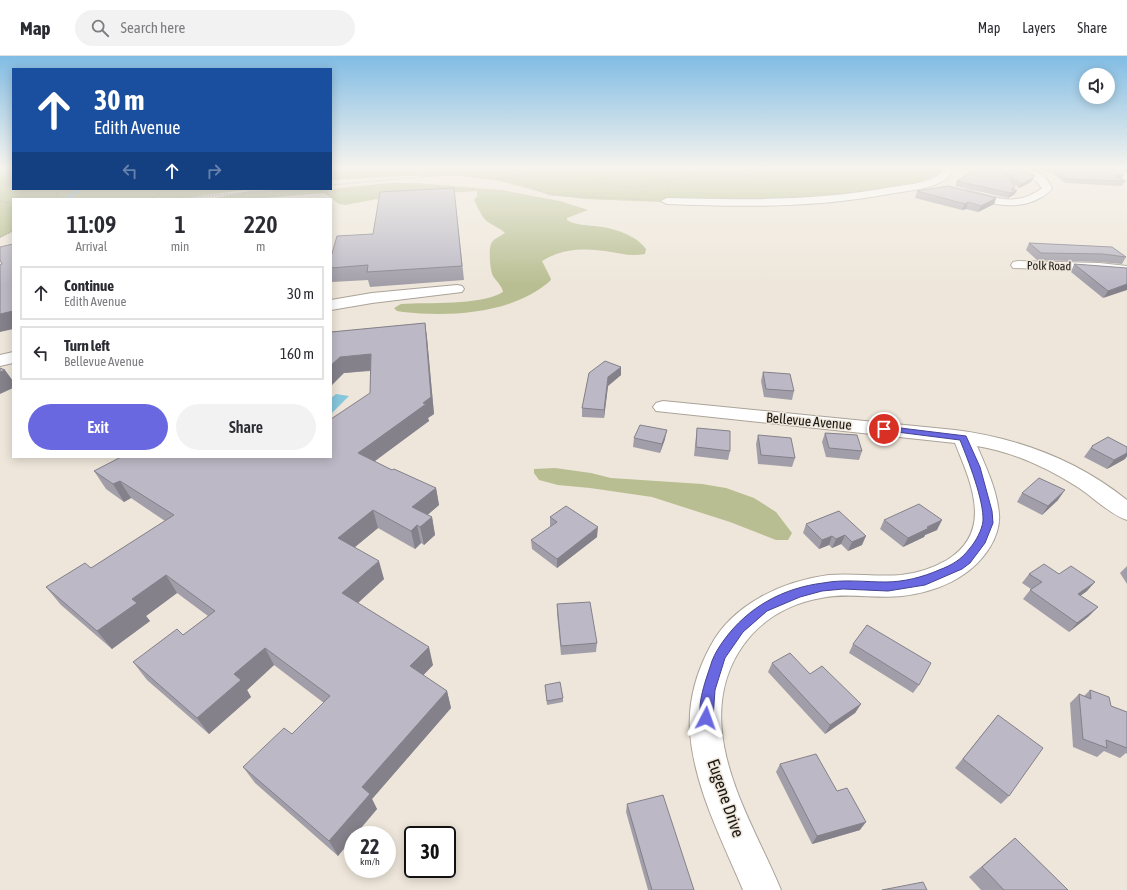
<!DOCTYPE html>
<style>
body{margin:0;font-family:"Asap Condensed",sans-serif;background:#f2f2f3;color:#2b2b33;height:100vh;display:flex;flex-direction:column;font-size:15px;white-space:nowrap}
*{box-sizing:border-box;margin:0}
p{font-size:13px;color:#7c7c81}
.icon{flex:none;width:22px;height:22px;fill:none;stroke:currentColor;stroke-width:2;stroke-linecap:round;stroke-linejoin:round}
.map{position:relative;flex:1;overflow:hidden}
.drawer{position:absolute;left:12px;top:142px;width:320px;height:260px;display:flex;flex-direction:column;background:#fff;border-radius:0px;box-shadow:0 2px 10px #0003}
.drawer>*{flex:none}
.hud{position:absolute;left:12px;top:12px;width:320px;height:122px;border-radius:0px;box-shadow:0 2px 10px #0003;background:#1a4fa0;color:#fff;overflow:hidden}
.buttons{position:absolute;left:1079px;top:12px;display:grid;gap:8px}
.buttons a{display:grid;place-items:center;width:36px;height:36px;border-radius:50%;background:#fff;box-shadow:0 2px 10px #0003;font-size:20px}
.speed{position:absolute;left:344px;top:770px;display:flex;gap:8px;font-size:20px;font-weight:700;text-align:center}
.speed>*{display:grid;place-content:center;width:52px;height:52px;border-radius:50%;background:#fff;box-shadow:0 2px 10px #0003;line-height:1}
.speed small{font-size:10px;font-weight:400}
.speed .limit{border:2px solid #111;border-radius:6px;background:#fff;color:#111}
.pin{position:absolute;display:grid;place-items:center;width:34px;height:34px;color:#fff;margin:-17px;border:2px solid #fff;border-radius:50%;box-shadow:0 1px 4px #0007}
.me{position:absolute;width:44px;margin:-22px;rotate:4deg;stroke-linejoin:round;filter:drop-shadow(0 0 3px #0008)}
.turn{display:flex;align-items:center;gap:14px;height:84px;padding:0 16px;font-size:18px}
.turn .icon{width:52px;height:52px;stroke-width:2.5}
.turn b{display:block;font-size:28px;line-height:34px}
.lanes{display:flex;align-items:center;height:38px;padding:0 16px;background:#0003;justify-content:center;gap:20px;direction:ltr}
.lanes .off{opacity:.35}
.eta{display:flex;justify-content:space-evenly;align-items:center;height:68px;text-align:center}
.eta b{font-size:24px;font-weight:600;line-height:28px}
.action{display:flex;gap:8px;margin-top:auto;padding:8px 16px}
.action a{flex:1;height:46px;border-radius:24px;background:#6968e1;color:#fff;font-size:16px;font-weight:600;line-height:46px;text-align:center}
.action a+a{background:#f2f2f3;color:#2b2b33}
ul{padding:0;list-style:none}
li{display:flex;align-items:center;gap:12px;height:54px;margin:0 8px 6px;padding:0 8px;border:2px solid #e1e1e2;border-radius:0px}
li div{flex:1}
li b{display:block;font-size:15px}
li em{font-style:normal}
header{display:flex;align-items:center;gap:24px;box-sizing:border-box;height:56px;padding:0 20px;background:#fff;border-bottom:1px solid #e1e1e2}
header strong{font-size:19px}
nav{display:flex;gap:22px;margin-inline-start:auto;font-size:14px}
.search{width:280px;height:36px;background:#f2f2f3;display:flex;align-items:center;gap:10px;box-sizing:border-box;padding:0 14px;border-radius:22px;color:#7c7c81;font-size:15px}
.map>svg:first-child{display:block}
.green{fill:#b8be91}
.forest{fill:#b3ba85}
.water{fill:#87c7dd}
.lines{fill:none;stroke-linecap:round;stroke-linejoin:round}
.stream{stroke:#87c7dd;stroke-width:3}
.minor-casing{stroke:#aba399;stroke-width:2}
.path{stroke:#a49e94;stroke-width:1.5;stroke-dasharray:1.5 1.5;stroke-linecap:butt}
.minor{fill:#fff;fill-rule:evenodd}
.wall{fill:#a29ea9}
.shaded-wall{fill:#84818a}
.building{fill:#bcb8c5;stroke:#84818a}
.route{fill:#6968e1;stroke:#444492}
.labels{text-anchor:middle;stroke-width:3;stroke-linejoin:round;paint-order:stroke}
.far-street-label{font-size:12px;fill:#1a1713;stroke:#eee6da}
.street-label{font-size:14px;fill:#1a1713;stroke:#eee6da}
.near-street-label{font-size:17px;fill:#1a1713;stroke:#eee6da}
</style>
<header>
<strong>Map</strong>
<div class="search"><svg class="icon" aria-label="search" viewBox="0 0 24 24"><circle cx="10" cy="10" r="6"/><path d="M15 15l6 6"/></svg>Search here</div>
<nav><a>Map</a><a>Layers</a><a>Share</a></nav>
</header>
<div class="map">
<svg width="1127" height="834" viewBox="0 0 1127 834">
<rect width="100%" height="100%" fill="#eee6da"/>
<!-- green -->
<path class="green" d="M 388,127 L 416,127 L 502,134 L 560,145 L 588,154 L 567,162 L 567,164 C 575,169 585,169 595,170 C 613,172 635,178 646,193 L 645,198 C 631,201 619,197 605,195 C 583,192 561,193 542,205 L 551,223 L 550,225 C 513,258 450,261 403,256 L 397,255 L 394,252 L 401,248 C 429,246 479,250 503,236 C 502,230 497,226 493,220 C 490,215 488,191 492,186 C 495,182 501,180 505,177 C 500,172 494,170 488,166 C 481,161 478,151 474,144 L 477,140 L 477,135 L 388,141 L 345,149 L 339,148 L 324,137 L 251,143 L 211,143 L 249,135 L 331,133 Z
M 555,412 L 591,417 L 611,422 L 702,428 L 726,432 L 754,442 L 776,456 L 792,477 L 788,484 L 776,484 L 730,466 L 652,441 L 590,432 L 558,429 L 539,424 L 534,417 L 534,413 Z"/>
<!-- forest -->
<path class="forest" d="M 0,113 L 13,113 L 13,133 L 252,133 L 176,143 L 13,143 L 13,175 L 0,182 Z
M 331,113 L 942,113 L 939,118 L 914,128 L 790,149 L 761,150 L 585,143 L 552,139 L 500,125 L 459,119 L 404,120 L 331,124 Z"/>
<!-- water -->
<path class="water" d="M 336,338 L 349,340 L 331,358 L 331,342 Z"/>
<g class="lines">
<!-- stream -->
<path class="stream" d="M 66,143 L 81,133"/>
<defs>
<path id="minor" d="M 945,113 L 955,113 C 951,119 946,124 939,127 C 924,134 905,135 889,138 C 815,152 741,151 667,148 L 661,145 L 667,142 C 742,144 817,145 892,131 C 910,128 932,128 945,113 Z
M 1017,113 C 1032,111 1046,118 1052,132 C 1049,137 1045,139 1040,142 C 1014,156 989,147 962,139 L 961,137 L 966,134 C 994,141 1016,152 1042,132 L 1036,125 Z
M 1106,113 L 1118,113 L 1127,118 L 1127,125 Z
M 1018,205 L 1099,207 L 1127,210 L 1127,218 L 1099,215 L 1013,212 L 1011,209 L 1013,206 Z
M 457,229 L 462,230 L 464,233 L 462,236 L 372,247 L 331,254 L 331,244 L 372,237 Z
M 13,296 L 13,307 L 0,310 L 0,299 Z
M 663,345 L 955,374 C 1018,382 1077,404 1127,444 L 1127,464 C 1111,459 1094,442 1079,432 C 1048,412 1013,396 977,390 C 986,411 997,434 999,458 C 1000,469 996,481 990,491 C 971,522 936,536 902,540 C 875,543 848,536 821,542 C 754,554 715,609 722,676 C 728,732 760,783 781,834 L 743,834 C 722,784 694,731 690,676 C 688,646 696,617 710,591 C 732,548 783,525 829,519 C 853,517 877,521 901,519 C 918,517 933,512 947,504 C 994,475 971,427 955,387 L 656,355 L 653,351 L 656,347 Z"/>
</defs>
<!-- minor casing -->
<use href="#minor" class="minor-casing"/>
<!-- path -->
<path class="path" d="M 543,113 L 584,126 L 592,125 L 619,131 L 634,132 L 644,131 L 651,126 L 679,122 L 700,116 L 766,121 L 771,120 L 772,113
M 553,113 L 607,113
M 656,113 L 656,116 L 666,124 L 670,134
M 510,122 L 550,139 L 653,144
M 331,129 L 431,120 L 459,119 L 495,123 L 522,119 L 543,113
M 56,143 L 58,133
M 151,143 L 159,138 L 160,133
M 170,143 L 296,133
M 0,145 L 13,147
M 0,181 L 13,175"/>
<!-- minor -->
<use href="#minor" class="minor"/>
</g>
<!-- wall -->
<path class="wall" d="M 975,113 L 1035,119 L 1031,126 L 1019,132 L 1012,127 L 1015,131 L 1014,133 L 1015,138 L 1008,142 L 955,130 L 957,125 Z
M 1023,113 L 1040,113 L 1038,115 Z
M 1040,113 L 1113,113 L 1124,119 L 1121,123 L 1125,125 L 1122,130 L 1065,127 L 1051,116 L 1050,117 Z
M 1120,113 L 1127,113 L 1127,116 Z
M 454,132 L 464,224 L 370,231 L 368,224 L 332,226 L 331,223 L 331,201 Z
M 917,135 L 996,142 L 994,148 L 978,156 L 966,153 L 962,154 L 915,142 Z
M 1029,187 L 1126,201 L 1122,208 L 1099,206 L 1037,204 L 1026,194 Z
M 1074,208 L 1127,212 L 1103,242 L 1071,216 Z
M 425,267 L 427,282 L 434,358 L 428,362 L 429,365 L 374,405 L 392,414 L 436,432 L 439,449 L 427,459 L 432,461 L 435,479 L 424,489 L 421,487 L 415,493 L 378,472 L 355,491 L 384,523 L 358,547 L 433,609 L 423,619 L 447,635 L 451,652 L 372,743 L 377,753 L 355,779 L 353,779 L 338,800 L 255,727 L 243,711 L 292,678 L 324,647 L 274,609 L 247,634 L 251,641 L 209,678 L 147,624 L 133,606 L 183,579 L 208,560 L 177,537 L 146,560 L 150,565 L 112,593 L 61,549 L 46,531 L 91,512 L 165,465 L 131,442 L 124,446 L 106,433 L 94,415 L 331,401 L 370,337 L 371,315 L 344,317 L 331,276 Z
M 763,316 L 794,335 L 792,344 L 764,341 L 761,325 Z
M 589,317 L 621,319 L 608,330 L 604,362 L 582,361 L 582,352 Z
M 697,372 L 730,395 L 728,404 L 694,400 L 696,380 Z
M 825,377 L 862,395 L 859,404 L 826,401 L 822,386 Z
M 758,379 L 795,402 L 792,411 L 758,408 L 756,388 Z
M 634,382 L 665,383 L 660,397 L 633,391 Z
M 1092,390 L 1127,391 L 1127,400 L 1125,403 L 1107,413 L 1084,401 Z
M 1022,437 L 1058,444 L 1042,459 L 1017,446 Z
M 839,455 L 862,489 L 848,495 L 841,488 L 832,492 L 829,489 L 819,493 L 803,477 L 806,468 Z
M 550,461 L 597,481 L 557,512 L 532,493 L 531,484 L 550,471 Z
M 884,464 L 937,474 L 925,479 L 924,481 L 903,491 L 880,473 Z
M 1127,510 L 1127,528 L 1120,517 Z
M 1029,518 L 1059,518 L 1087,535 L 1080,540 L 1089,560 L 1069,576 L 1023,543 L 1031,533 L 1022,527 Z
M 557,548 L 597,587 L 596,596 L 561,599 L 557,557 Z
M 853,588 L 919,629 L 913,637 L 849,597 Z
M 772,607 L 810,618 L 861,648 L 855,657 L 825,678 L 768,616 Z
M 545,629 L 563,642 L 563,646 L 547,649 Z
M 1090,634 L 1111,650 L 1127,656 L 1127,698 L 1126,697 L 1120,702 L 1104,695 L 1097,701 L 1073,691 L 1070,647 L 1079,638 L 1084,640 Z
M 998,659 L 1009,740 L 1001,748 L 955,712 Z
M 780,708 L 837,735 L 860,774 L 812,788 L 776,716 Z
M 627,748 L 694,834 L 648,834 L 626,756 Z
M 1015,782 L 1068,834 L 981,834 L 969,821 Z"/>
<!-- shaded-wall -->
<path class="shaded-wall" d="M 1035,119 L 1031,126 L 1019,132 L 1021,128 Z
M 1017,134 L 1015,138 L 1008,142 L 1010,137 Z
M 996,142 L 994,148 L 978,156 L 981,150 Z
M 968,146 L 966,153 L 962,154 L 965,148 Z
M 1127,228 L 1127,234 L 1103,242 L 1108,235 Z
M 13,255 L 13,273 L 0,276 L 0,258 Z
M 425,267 L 427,282 L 434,358 L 428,362 L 429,365 L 363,414 L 358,397 L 423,347 Z
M 371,298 L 375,314 L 344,317 L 331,330 L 331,309 L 340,301 Z
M 621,311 L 621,319 L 608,330 L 604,362 L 604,354 L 608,321 Z
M 5,314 L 13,325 L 13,332 L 0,338 L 0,316 Z
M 667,374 L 665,383 L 660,397 L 662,388 Z
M 1127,397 L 1127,400 L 1125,403 L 1107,413 L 1114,404 Z
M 120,425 L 131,442 L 124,446 L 113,428 Z
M 436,432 L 439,449 L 416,469 L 412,451 Z
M 1065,434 L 1058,444 L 1042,459 L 1048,450 Z
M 373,454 L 378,472 L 344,500 L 338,482 Z
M 432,461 L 435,479 L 424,489 L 420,471 Z
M 942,464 L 937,474 L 925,479 L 924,481 L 903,491 L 908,482 L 927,471 Z
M 417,469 L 421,487 L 415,493 L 411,475 Z
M 598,471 L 597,481 L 557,512 L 557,503 Z
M 845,479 L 841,488 L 832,492 L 836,483 Z
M 832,480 L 829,489 L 819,493 L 822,484 Z
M 866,480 L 862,489 L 848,495 L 852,486 Z
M 379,505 L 384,523 L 349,555 L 342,537 Z
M 166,519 L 177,537 L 146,560 L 150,565 L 112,593 L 97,575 L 132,543 Z
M 1095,526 L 1087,535 L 1070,547 L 1078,538 Z
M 1098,551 L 1089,560 L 1069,576 L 1077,567 Z
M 429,591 L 433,609 L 415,628 L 410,610 Z
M 265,592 L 274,609 L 247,634 L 251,641 L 209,678 L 197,662 L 234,618 Z
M 447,635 L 451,652 L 372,743 L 377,753 L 355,779 L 353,779 L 353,782 L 338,800 L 329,785 L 362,731 Z
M 861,648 L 855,657 L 825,678 L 830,669 Z
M 866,766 L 860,774 L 812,788 L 817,780 Z"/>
<!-- building -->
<path class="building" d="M 975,113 L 1020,113 L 1035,119 L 1033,122 L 1021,128 L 1005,116 L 1015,131 L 1011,133 L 1017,134 L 1010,137 L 957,125 Z
M 1054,113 L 1113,113 L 1124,119 L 1114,119 L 1125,125 L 1067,123 Z
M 948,130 L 996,142 L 981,150 L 968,146 L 965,148 L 917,135 Z
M 454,132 L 462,210 L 367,216 L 368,209 L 331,212 L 331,201 L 337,180 L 373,178 L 380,136 Z
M 1029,187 L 1112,191 L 1126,201 L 1103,198 L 1041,197 Z
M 13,188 L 13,255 L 0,258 L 0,209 L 2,208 L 0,204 L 0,191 Z
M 1074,208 L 1127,212 L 1127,228 L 1108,235 Z
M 425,267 L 431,341 L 423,347 L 426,348 L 358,397 L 392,414 L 394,413 L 436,432 L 412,451 L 432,461 L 420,471 L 417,469 L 411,475 L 373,454 L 338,482 L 379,505 L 342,537 L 429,591 L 410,610 L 447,635 L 362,731 L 370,738 L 329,785 L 243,711 L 284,672 L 292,678 L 330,640 L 265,592 L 234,618 L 241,624 L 197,662 L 133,606 L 177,573 L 183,579 L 215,555 L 166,519 L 132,543 L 137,547 L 97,575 L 46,531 L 85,507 L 91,512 L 174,459 L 120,425 L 113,428 L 94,415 L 121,401 L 331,401 L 331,363 L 370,337 L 371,298 L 340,301 L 331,309 L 331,276 Z
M 605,305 L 621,311 L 608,321 L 604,354 L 582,352 L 589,317 Z
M 0,312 L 5,314 L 0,316 Z
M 763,316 L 790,318 L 794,335 L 766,333 Z
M 640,369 L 667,374 L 662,388 L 634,382 Z
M 697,372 L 730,375 L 730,395 L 696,391 Z
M 825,377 L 857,379 L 862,395 L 829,392 Z
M 758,379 L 791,382 L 795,402 L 761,399 Z
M 1108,381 L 1127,391 L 1127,397 L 1114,404 L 1091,392 L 1093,390 L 1092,390 Z
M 1039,422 L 1065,434 L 1048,450 L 1022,437 Z
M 919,448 L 942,464 L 927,471 L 929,472 L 908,482 L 884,464 Z
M 566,450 L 598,471 L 557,503 L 531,484 L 557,466 L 550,461 Z
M 839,455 L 866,480 L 852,486 L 845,479 L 836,483 L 832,480 L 822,484 L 806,468 Z
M 1044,508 L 1059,518 L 1071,510 L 1095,526 L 1078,538 L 1098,551 L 1077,567 L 1030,534 L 1042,526 L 1029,518 Z
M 590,546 L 597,587 L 561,590 L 557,548 Z
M 867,569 L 931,607 L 919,629 L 853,588 Z
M 790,597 L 810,618 L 822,610 L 861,648 L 830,669 L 772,607 Z
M 560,626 L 563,642 L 547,645 L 545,629 Z
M 1090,634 L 1109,641 L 1111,650 L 1127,656 L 1127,692 L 1106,684 L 1107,692 L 1083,683 L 1079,638 L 1091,643 Z
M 998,659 L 1043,692 L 1009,740 L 963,703 Z
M 816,698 L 837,735 L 847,732 L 866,766 L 817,780 L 780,708 Z
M 663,739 L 694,834 L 652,834 L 627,748 Z
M 1015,782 L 1068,834 L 1004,834 L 982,811 Z
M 923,826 L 927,834 L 882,834 Z"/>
<!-- sky -->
<linearGradient id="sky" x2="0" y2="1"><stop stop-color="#81bce4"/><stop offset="0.49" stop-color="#f7f4ee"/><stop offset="1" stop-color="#f7f4ee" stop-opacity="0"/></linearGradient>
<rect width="1127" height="229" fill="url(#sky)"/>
<!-- route -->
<path class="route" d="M 884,370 L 966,380 L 980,411 L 992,455 L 993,467 L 985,487 L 970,507 L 962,513 L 925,529 L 888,535 L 843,533 L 822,535 L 800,541 L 767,555 L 743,576 L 725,602 L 715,634 L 713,662 L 711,666 L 706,668 L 702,666 C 695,650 707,621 712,605 C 715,597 719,591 724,584 C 748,551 783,532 823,527 C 844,523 865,526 886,526 C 904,526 923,521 939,514 C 952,509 961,504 970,492 C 976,485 982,474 983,465 C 984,444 968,404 960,384 L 881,374 L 880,373 L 881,371 Z"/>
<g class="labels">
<!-- far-street labels -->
<g class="far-street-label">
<text transform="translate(1049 210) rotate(1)" y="4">Polk Road</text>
</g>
<!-- street labels -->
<g class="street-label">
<text transform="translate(809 365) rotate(5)" y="5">Bellevue Avenue</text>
</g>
<!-- near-street labels -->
<g class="near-street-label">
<text transform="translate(726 742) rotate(71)" y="6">Eugene Drive</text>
</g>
</g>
</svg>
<div class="buttons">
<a><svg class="icon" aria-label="sound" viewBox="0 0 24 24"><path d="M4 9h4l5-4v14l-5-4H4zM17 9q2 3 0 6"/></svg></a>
</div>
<div class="speed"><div>22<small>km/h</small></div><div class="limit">30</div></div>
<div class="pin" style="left:884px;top:373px;background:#d93025"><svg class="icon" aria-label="arrive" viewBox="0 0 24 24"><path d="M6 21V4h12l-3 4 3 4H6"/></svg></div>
<svg class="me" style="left:706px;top:662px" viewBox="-20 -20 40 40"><path d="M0-17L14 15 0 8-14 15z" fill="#6968e1" stroke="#fff" stroke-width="4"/></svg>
<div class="hud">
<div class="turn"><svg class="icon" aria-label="ahead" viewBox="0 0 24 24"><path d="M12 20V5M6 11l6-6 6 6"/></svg><div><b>30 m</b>Edith Avenue</div></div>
<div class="lanes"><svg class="icon off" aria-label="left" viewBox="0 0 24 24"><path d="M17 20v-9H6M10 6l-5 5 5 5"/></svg><svg class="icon" aria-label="ahead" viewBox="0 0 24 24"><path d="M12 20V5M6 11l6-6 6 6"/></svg><svg class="icon off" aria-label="right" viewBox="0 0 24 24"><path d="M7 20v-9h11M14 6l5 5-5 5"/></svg></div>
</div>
<section class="drawer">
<div class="eta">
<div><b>11:09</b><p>Arrival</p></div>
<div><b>1</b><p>min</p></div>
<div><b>220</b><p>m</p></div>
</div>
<ul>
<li><svg class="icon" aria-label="ahead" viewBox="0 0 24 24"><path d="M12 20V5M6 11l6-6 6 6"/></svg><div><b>Continue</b><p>Edith Avenue</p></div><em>30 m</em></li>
<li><svg class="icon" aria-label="left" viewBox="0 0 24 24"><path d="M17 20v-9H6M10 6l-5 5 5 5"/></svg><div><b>Turn left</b><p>Bellevue Avenue</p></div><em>160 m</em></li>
</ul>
<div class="action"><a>Exit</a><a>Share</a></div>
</section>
</div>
